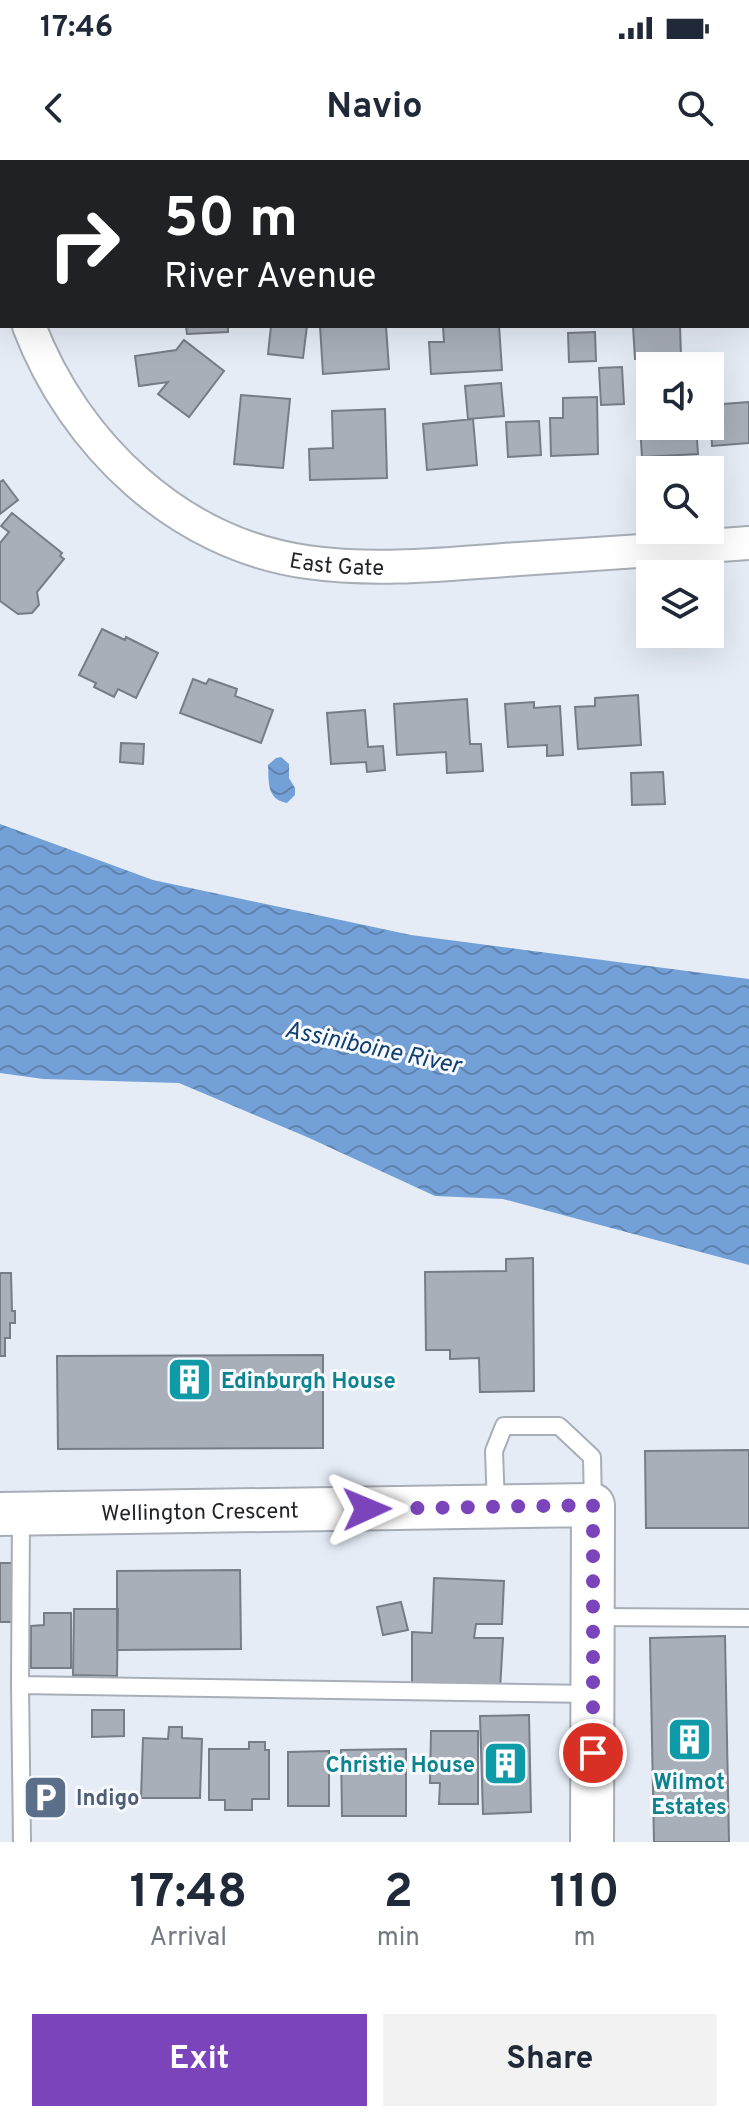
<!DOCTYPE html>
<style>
body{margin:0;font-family:Overpass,sans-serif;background:#f2f2f3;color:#1f2937;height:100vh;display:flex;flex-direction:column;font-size:30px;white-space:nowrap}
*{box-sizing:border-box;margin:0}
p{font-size:26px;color:#747a83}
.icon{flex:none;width:44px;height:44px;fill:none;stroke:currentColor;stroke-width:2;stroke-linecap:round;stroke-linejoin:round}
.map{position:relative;height:1682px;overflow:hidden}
.panel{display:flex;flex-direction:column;background:#fff;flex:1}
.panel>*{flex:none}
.hud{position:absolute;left:0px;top:0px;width:750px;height:168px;box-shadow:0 8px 32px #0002;background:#202124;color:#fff;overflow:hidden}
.controls{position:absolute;left:636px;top:192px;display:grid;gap:16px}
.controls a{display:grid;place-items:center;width:88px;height:88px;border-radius:0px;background:#fff;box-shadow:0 8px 32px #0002;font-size:40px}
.pin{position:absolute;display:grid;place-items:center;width:68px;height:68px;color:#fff;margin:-34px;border:4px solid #fff;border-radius:50%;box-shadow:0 2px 8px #0007}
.me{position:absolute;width:88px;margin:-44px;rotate:89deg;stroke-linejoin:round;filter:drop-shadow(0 0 6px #0008)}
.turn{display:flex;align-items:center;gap:28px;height:168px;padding:0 32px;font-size:36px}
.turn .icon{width:104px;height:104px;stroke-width:2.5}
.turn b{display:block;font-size:56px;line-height:68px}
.eta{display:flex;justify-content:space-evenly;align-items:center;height:136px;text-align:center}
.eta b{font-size:48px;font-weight:700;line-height:56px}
.primary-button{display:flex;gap:16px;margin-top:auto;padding:16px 32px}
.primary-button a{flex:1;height:92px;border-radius:0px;background:#7b44bb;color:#fff;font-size:32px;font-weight:700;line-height:92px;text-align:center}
.primary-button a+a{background:#f2f2f3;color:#1f2937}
.status{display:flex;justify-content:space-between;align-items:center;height:56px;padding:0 40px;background:#fff;direction:ltr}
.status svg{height:22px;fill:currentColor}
header{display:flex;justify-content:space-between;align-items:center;height:104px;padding:0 32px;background:#fff;font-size:36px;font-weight:700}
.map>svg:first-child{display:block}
.water{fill:url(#water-waves)}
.building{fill:#a9afb8;stroke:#777c85;stroke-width:2}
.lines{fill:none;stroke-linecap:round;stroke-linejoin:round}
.service-casing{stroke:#a8aeb7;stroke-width:20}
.minor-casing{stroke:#a8aeb7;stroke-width:36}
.tertiary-casing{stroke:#a8aeb7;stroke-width:46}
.service{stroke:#fff;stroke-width:16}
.minor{stroke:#fff;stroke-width:32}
.tertiary{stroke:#fff;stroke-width:42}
.route{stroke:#7b44bb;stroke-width:14;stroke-dasharray:0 25.2}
.labels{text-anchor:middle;stroke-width:6;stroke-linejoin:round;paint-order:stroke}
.street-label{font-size:22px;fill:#222428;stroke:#f7f9fd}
.culture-label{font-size:22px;font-weight:bold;fill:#0d838f;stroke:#f7f9fd;text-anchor:start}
.service-label{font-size:22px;font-weight:bold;fill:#4e5e75;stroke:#f7f9fd;text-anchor:start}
.water-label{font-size:24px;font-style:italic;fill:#103f71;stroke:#f7f9fd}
</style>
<div class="status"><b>17:46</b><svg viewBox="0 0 49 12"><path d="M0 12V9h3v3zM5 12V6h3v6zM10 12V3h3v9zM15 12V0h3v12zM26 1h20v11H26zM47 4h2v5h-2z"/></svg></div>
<header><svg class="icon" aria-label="back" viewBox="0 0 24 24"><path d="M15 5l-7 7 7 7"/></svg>Navio<svg class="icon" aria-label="search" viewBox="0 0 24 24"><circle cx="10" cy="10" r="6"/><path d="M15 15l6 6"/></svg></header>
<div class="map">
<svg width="749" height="1682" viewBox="0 0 749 1682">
<defs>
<pattern id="water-waves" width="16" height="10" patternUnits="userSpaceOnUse" patternTransform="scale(2)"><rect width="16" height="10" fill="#73a1d7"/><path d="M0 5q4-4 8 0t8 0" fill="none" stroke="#5e83ae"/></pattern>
</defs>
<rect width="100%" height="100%" fill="#e6ecf6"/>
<!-- water -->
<path class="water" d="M 281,597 L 289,604 L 289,618 L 295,628 L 295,635 L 287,643 C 266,639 269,621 268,605 L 276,598 Z
M 0,664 L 153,720 L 411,775 L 749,819 L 749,1105 L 503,1039 L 435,1036 L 307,977 L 179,923 L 43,919 L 0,913 Z"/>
<!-- building -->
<path class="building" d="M 186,166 L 228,166 L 228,172 L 187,174 Z
M 271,166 L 307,166 L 303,198 L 268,194 Z
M 320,166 L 386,166 L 389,209 L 323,214 Z
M 443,166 L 499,166 L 502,210 L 431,214 L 429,182 L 444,182 Z
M 633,166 L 680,166 L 681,197 L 635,199 Z
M 595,172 L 596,201 L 569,202 L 568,173 Z
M 184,180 L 224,211 L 189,257 L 158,234 L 168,222 L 139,226 L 135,196 L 176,190 Z
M 622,207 L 624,244 L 601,245 L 599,208 Z
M 501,223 L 504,256 L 468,259 L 465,226 Z
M 241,235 L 290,239 L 283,308 L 234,304 Z
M 597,237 L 598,294 L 551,296 L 550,258 L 563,258 L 563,238 Z
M 749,242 L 749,283 L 712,286 L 710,245 Z
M 385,249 L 387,318 L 310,320 L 309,289 L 333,288 L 332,251 Z
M 650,250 L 650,266 L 696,266 L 698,294 L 642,297 L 639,251 Z
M 473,259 L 477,305 L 427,310 L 423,264 Z
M 539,261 L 541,295 L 508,297 L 506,262 Z
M 3,320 L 18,340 L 0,354 L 0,322 Z
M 12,353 L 62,393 L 60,396 L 64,399 L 37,432 L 39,445 L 32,453 L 18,454 L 0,441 L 0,383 L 9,372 L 1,366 Z
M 102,469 L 125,480 L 126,477 L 158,493 L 136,538 L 118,529 L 114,537 L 94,527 L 96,523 L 79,515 Z
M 193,519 L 206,524 L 209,519 L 237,529 L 235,536 L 273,550 L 261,583 L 180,553 Z
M 638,535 L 641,585 L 578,589 L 575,547 L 595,546 L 595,538 Z
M 467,539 L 470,584 L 481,584 L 483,611 L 447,613 L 446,592 L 397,595 L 394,544 Z
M 534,542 L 534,548 L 560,546 L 563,595 L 547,596 L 547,585 L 508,587 L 505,544 Z
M 365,550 L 368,587 L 383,586 L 385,610 L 367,612 L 366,602 L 331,604 L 327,553 Z
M 121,583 L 144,584 L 143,604 L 120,602 Z
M 663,612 L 665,644 L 632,645 L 631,613 Z
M 533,1098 L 534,1231 L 480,1232 L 479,1198 L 450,1199 L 450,1190 L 426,1190 L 425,1112 L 506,1111 L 506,1099 Z
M 0,1113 L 11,1113 L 12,1151 L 15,1151 L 15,1163 L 10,1163 L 10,1178 L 5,1178 L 5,1196 L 0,1196 Z
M 323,1195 L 323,1288 L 58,1289 L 57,1196 Z
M 749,1290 L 749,1368 L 646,1368 L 645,1291 Z
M 0,1403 L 15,1403 L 15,1462 L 0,1462 Z
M 240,1410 L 241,1489 L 117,1490 L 117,1411 Z
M 434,1418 L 504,1421 L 502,1464 L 476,1464 L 474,1478 L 503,1478 L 500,1530 L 412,1527 L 412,1472 L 432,1473 Z
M 401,1442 L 408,1470 L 383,1475 L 377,1447 Z
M 74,1449 L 118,1449 L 117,1516 L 73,1515 Z
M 44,1453 L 71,1453 L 71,1508 L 31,1508 L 31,1466 L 44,1465 Z
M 725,1476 L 729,1682 L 654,1682 L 650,1478 Z
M 92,1550 L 124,1550 L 124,1576 L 92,1577 Z
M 529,1555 L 531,1652 L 483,1654 L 480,1556 Z
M 169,1567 L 182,1567 L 182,1578 L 202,1579 L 200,1638 L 141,1638 L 143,1578 L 168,1579 Z
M 431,1571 L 478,1571 L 478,1644 L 439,1644 L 440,1623 L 430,1623 Z
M 249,1582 L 265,1582 L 265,1590 L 269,1590 L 269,1639 L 252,1639 L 252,1650 L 225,1650 L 225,1640 L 209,1640 L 209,1589 L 249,1589 Z
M 406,1589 L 406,1656 L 342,1656 L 341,1590 Z
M 329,1591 L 329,1646 L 288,1646 L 288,1592 Z"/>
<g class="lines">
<defs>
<path id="service" d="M 496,1346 L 494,1291 L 504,1266 L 559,1266 L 592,1297 L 593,1344
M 21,1356 L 20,1525 L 22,1682
M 595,1457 L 749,1458
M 20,1525 L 593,1534"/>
<g id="minor">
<path d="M 6,0 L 6,2"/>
<path d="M 181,2 L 211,0"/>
<path id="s1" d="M 29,166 C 74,284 178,384 307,402 C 377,412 448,404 519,399 C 596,394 672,389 749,383"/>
</g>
<g id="tertiary">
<path id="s2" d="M 0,1354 L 593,1345 L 592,1682"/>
</g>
</defs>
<!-- service casing -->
<use href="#service" class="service-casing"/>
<!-- minor casing -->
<use href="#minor" class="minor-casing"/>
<!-- tertiary casing -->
<use href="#tertiary" class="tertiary-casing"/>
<!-- service -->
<use href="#service" class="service"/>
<!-- minor -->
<use href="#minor" class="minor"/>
<!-- tertiary -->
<use href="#tertiary" class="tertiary"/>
</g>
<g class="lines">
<!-- route -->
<path class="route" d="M 367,1349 L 593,1345 L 593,1593"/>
</g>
<!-- icons -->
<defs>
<symbol id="building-square" viewBox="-11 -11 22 22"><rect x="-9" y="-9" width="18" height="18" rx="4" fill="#0f9aa8" stroke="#f7f9fd"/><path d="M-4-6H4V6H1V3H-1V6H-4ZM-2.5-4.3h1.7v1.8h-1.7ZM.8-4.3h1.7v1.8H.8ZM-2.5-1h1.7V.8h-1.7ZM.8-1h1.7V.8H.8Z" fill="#fff"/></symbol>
<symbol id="parking-square" viewBox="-11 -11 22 22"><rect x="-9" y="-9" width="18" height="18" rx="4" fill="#5c6f8a" stroke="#f7f9fd"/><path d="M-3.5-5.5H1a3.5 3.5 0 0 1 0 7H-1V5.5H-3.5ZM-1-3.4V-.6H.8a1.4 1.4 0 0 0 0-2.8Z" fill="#fff"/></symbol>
</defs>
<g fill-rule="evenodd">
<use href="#building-square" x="164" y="1194" width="51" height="51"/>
<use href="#building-square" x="664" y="1554" width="51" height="51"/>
<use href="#building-square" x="480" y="1578" width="51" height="51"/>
<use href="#parking-square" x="20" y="1612" width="51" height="51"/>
</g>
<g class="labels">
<!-- street labels -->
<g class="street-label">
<text dy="8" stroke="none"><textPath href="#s1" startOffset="412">East Gate</textPath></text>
<text dy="8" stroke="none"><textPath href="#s2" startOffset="200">Wellington Crescent</textPath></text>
</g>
<!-- culture labels -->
<g class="culture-label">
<text x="221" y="1228">Edinburgh House</text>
<text x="475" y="1612" text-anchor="end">Christie House</text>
<text x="689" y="1629" text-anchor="middle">Wilmot<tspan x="689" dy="25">Estates</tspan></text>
</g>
<!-- service labels -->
<g class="service-label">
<text x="76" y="1645">Indigo</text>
</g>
<!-- water labels -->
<g class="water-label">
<text transform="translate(373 887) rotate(12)" y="8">Assiniboine River</text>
</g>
</g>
</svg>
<div class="controls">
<a><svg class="icon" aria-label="sound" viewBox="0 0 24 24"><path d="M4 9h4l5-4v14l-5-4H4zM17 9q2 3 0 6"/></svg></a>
<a><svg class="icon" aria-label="search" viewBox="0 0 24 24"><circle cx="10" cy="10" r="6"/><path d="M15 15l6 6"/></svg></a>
<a><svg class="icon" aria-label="layers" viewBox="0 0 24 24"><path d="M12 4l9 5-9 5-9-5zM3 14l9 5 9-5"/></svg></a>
</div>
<div class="pin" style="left:593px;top:1593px;background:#d93025"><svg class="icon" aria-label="arrive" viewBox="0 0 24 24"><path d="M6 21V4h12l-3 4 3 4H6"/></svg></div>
<svg class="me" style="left:367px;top:1349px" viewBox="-20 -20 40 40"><path d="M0-17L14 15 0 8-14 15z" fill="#7b44bb" stroke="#fff" stroke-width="4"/></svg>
<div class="hud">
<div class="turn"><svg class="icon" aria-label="right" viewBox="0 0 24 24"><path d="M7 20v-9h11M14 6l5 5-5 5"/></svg><div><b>50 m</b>River Avenue</div></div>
</div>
</div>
<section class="panel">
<div class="eta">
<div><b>17:48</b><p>Arrival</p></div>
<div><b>2</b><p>min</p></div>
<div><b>110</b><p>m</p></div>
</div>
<div class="primary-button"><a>Exit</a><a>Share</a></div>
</section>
